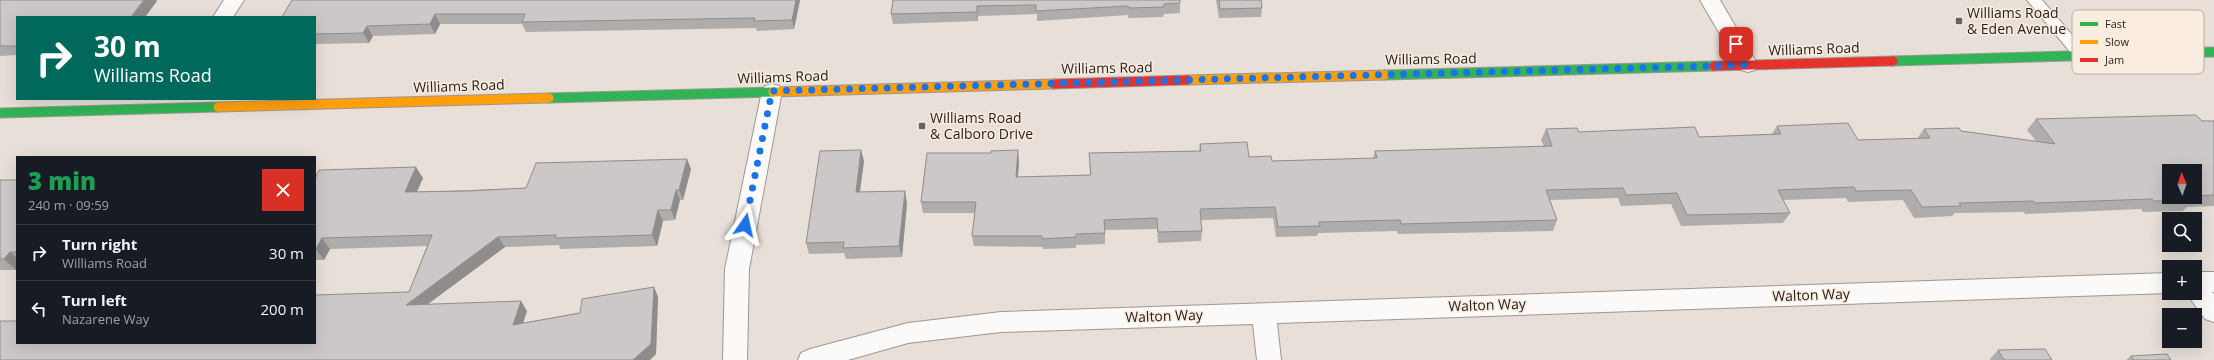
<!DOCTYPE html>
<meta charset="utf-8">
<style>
body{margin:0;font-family:"Open Sans",sans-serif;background:#242831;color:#f1f3f6;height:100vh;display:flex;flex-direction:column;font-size:15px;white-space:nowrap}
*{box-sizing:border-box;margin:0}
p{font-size:13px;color:#9ea1a6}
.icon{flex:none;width:22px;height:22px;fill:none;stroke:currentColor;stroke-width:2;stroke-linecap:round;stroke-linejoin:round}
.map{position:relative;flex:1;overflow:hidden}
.drawer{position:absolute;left:16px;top:156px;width:300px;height:188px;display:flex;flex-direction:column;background:#171b24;border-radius:0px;box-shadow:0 4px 16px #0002}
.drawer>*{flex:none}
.banner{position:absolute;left:16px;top:16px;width:300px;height:84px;border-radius:0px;box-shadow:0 4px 16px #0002;background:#00695c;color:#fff;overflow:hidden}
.needle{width:26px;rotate:358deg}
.controls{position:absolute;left:2162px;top:164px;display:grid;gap:8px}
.controls a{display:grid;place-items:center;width:40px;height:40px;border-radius:0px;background:#171b24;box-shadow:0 4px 16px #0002;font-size:20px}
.pin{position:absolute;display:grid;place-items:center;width:34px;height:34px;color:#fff;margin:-17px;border-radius:8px;box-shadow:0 2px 6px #0006}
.me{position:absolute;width:44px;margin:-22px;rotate:11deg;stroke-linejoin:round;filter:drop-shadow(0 0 3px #0008)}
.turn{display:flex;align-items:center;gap:14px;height:84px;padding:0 12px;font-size:18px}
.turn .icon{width:52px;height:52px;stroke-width:2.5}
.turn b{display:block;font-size:28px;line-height:34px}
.round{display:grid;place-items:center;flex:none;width:42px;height:42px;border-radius:0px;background:#242831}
.overview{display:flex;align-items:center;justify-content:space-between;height:68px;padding:0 12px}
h1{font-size:24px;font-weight:800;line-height:30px;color:#1e9e55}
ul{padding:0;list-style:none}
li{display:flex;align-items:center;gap:12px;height:56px;padding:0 12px;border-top:1px solid #363941}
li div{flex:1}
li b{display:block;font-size:15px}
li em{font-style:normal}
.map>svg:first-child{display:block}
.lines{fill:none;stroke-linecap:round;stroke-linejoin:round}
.lane-casing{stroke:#9d9792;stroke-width:2}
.street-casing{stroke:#9d9792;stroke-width:2}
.fast-casing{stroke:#9d9792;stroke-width:11}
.slow-casing{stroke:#9d9792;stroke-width:11}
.jam-casing{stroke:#9d9792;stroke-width:11}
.lane{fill:#fbfaf9;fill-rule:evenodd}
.street{fill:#fbfaf9;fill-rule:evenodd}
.fast{stroke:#30b455;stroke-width:9}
.slow{stroke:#ff9f0a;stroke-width:9}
.jam{stroke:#e5322d;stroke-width:9}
.wall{fill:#afacac;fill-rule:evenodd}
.shaded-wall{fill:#8f8c8c}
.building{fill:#ccc8c8;stroke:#8f8c8c}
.route{stroke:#1a73e8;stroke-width:7;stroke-dasharray:0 12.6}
.poi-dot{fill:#68625c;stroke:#faecdf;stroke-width:1.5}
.labels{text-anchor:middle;stroke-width:3;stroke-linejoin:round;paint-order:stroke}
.poi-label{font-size:14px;fill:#231e19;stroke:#faecdf;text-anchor:start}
.street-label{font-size:14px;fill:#231e19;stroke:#faecdf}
.key{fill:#faecdf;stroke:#baaea4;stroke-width:1}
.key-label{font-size:11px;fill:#231e19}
</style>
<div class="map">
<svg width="2214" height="360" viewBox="0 0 2214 360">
<rect width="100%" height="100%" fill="#e7dfd8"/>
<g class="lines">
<defs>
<path id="lane" d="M 2027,0 L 2042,0 L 2086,51 L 2089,55 L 2086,59 L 2081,60 L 2076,59 Z"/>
<path id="street" d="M 224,0 L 244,0 L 233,17 L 213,17 Z
M 1700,0 L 1720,0 L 1758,65 L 1755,70 L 1748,72 L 1741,70 Z
M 772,84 L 779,86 L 782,91 L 749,269 L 747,360 L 723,360 L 725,269 L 762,91 L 765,86 Z
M 2195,272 L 2214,272 L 2214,292 L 2212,292 L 2214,294 L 2214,322 L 2205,319 L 2186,293 L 2195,293 Z
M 2169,273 L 2169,293 L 1277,323 L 1281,360 L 1257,360 L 1253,324 L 1001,332 L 908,343 L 848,360 L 798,360 L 801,353 L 810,349 L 908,323 L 1001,312 Z"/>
<path id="fast" d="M 1893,61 L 2214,52
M 1385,75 L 1714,66
M 549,98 L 773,92
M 0,113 L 218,107"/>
<path id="slow" d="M 1188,80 L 1385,75
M 773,92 L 1054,84
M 218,107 L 549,98"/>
<path id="jam" d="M 1714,66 L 1893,61
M 1054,84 L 1188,80"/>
</defs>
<!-- lane casing -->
<use href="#lane" class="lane-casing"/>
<!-- street casing -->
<use href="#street" class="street-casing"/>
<!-- fast casing -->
<use href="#fast" class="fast-casing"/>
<!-- slow casing -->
<use href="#slow" class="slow-casing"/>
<!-- jam casing -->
<use href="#jam" class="jam-casing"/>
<!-- lane -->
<use href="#lane" class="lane"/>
<!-- street -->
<use href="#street" class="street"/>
<!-- fast -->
<use href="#fast" class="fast"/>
<!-- slow -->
<use href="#slow" class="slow"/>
<!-- jam -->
<use href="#jam" class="jam"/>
</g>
<!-- wall -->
<path class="wall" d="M 0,0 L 157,1 L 145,17 L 17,17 L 17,55 L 0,56 Z
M 800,0 L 794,29 L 757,31 L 756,28 L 526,32 L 522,24 L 440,24 L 435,34 L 373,36 L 369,43 L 315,44 L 315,17 Z
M 893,0 L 1180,3 L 1180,13 L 1164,14 L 1163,17 L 1128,18 L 1128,15 L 1037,21 L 1037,14 L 978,16 L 978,21 L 893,24 L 891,14 Z
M 1216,0 L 1261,0 L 1262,8 L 1261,17 L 1219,18 Z
M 2036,119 L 2214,121 L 2214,206 L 2187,207 L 2183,211 L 2143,212 L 2141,209 L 2025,214 L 2024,212 L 1955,213 L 1952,216 L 1914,218 L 1903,200 L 1848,202 L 1846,198 L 1783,200 L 1790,213 L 1783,223 L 1681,226 L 1671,204 L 1621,206 L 1618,198 L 1550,200 L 1557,220 L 1553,231 L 1398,234 L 1397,231 L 1318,233 L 1317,236 L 1276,237 L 1273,218 L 1201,220 L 1202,231 L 1201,241 L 1158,243 L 1157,229 L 1105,230 L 1105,244 L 1076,245 L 1076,248 L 1043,249 L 1043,247 L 974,246 L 972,236 L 975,213 L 923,213 L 921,202 L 1019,161 L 1018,177 L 1090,175 L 1089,153 L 1199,151 L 1200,144 L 1249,157 L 1272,161 L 1373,158 L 1375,151 L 1544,146 L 1541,140 L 1546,129 L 1579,132 L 1699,137 L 1772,134 L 1777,126 L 1858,140 L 1917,139 L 1924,129 L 1961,131 L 2036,141 L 2027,130 ZM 2195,171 L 2195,197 L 2169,197 Z
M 864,161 L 860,192 L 907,203 L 902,257 L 846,259 L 844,253 L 809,254 L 806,243 Z
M 691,169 L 683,200 L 680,200 L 675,220 L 663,221 L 657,246 L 560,249 L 559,245 L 505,247 L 428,304 L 527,311 L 523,323 L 580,313 L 654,287 L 658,297 L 656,354 L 17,343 L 315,343 L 409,292 L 427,246 L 330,249 L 324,260 L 315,260 L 315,179 L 423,178 L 416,192 L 526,188 Z
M 0,180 L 17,180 L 17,268 L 16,270 L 0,270 Z
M 1998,350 L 2052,360 L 1990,360 L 1990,359 Z
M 2131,356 L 2171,360 L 2126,360 Z"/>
<!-- shaded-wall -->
<path class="shaded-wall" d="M 144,0 L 156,0 L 157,1 L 145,17 L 131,17 Z
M 796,0 L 800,0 L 794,29 L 792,20 Z
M 977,6 L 978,16 L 978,21 L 977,12 Z
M 435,14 L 440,24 L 435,34 L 430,24 Z
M 367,26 L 373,36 L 369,43 L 363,33 Z
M 861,150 L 864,161 L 858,203 L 856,192 Z
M 1018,150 L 1019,161 L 1017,187 L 1016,177 Z
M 687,159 L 691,169 L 683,200 L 679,190 Z
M 416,167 L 423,178 L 412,203 L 405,192 Z
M 676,190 L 680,200 L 675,220 L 671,210 Z
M 905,191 L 907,203 L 902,257 L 899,246 Z
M 658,210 L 663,221 L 657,246 L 652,235 Z
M 498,237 L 505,247 L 413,315 L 406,305 Z
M 322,238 L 330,249 L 324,260 L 316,249 Z
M 10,252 L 17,258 L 17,268 L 16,270 L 4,259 Z
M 654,287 L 658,297 L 656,354 L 650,360 L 633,360 Z
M 521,301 L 527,311 L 519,335 L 513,325 Z"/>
<!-- building -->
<path class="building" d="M 0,0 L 144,0 L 131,17 L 17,17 L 17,46 L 0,46 Z
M 292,0 L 796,0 L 792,20 L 754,21 L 755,18 L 522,22 L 525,14 L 435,14 L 430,24 L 367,26 L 363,33 L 315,34 L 315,17 L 282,17 Z
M 893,0 L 1180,0 L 1180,3 L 1164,4 L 1164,7 L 1129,8 L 1128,6 L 1036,11 L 1036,5 L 977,6 L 977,12 L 891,14 Z
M 1219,0 L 1261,0 L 1262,8 L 1220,9 Z
M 2196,115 L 2202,121 L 2214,121 L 2214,195 L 2195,196 L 2195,171 L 2169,171 L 2169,197 L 2191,197 L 2194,200 L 2154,201 L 2152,199 L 2035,203 L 2033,201 L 1959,203 L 1961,206 L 1922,207 L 1911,190 L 1856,191 L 1854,187 L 1778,190 L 1790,213 L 1687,215 L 1677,193 L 1626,195 L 1623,188 L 1546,190 L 1557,220 L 1401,224 L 1400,220 L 1319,222 L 1320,226 L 1278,227 L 1275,207 L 1200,209 L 1202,231 L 1158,232 L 1157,218 L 1104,220 L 1105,233 L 1076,234 L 1076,237 L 1042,239 L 1042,236 L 972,236 L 976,202 L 921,202 L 927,153 L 991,153 L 991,151 L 1018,150 L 1016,177 L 1091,175 L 1089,153 L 1201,151 L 1200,144 L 1247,142 L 1249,157 L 1271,156 L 1272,161 L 1377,158 L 1375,151 L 1552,146 L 1546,129 L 1577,128 L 1579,132 L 1695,127 L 1699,137 L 1781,134 L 1777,126 L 1848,123 L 1858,140 L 1930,138 L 1924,129 L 1959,128 L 1961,131 L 2055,144 L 2036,119 Z
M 861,150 L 856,192 L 905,191 L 899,246 L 843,248 L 844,242 L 806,243 L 820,151 Z
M 687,159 L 679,190 L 676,190 L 671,210 L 658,210 L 652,235 L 555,238 L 556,235 L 498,237 L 406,305 L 521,301 L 513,325 L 580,313 L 582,299 L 654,287 L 651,344 L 633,360 L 0,360 L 0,321 L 17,321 L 17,343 L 315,343 L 315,295 L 409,292 L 432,235 L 322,238 L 316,249 L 315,249 L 315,179 L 319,170 L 416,167 L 405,192 L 468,191 L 526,188 L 536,163 Z
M 0,180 L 17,180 L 17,252 L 10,252 L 4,259 L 0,259 Z
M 2045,349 L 2052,360 L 2004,360 L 1998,350 Z
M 2167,354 L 2171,360 L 2134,360 L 2131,356 Z"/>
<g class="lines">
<!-- route -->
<path class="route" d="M 745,225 L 772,91 L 1748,65 L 1736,44"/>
</g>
<!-- markers -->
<g class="poi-dot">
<rect x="1955" y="17" width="8" height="8" rx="2"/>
<rect x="918" y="122" width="8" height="8" rx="2"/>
</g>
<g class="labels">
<!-- poi labels -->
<g class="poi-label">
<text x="1967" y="18">Williams Road<tspan x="1967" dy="16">&amp; Eden Avenue</tspan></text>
<text x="930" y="123">Williams Road<tspan x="930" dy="16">&amp; Calboro Drive</tspan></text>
</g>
<!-- street labels -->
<g class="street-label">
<text transform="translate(1814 49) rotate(-2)" y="5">Williams Road</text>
<text transform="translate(1431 59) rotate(-1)" y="5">Williams Road</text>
<text transform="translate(1107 68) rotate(-1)" y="5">Williams Road</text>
<text transform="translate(783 77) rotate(-2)" y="5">Williams Road</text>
<text transform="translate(459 86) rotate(-2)" y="5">Williams Road</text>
<text transform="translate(1811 295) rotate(-2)" y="5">Walton Way</text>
<text transform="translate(1487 305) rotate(-2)" y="5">Walton Way</text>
<text transform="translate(1164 316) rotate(-2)" y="5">Walton Way</text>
</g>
</g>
<!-- legend -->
<rect x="2072" y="10" width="132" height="64" rx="6" class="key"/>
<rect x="2080" y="22" width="18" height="4" fill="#30b455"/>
<rect x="2080" y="40" width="18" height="4" fill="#ff9f0a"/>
<rect x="2080" y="58" width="18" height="4" fill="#e5322d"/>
<g class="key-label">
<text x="2105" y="28">Fast</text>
<text x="2105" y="46">Slow</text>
<text x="2105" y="64">Jam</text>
</g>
</svg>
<div class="controls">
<a><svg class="needle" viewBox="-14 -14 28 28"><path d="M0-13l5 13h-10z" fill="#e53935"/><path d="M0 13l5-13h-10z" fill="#9ea1a6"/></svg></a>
<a><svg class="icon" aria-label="search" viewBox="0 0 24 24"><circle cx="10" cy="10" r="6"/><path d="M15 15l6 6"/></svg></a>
<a>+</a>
<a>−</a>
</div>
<div class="pin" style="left:1736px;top:44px;background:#d93025"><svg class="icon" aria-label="arrive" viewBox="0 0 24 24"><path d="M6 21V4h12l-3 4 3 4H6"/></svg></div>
<svg class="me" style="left:745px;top:225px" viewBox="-20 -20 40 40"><path d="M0-17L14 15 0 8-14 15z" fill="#1a73e8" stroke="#fff" stroke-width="4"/></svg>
<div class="banner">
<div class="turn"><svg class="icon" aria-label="right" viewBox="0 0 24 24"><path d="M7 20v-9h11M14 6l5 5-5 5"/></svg><div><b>30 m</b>Williams Road</div></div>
</div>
<section class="drawer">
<div class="overview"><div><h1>3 min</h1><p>240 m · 09:59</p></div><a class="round" style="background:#d93025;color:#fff"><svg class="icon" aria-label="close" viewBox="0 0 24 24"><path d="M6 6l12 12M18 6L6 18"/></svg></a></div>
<ul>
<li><svg class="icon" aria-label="right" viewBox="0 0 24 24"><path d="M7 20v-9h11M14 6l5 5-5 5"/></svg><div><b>Turn right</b><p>Williams Road</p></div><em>30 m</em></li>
<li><svg class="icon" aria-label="left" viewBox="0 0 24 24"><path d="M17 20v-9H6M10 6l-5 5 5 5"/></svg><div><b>Turn left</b><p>Nazarene Way</p></div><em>200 m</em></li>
</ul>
</section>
</div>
